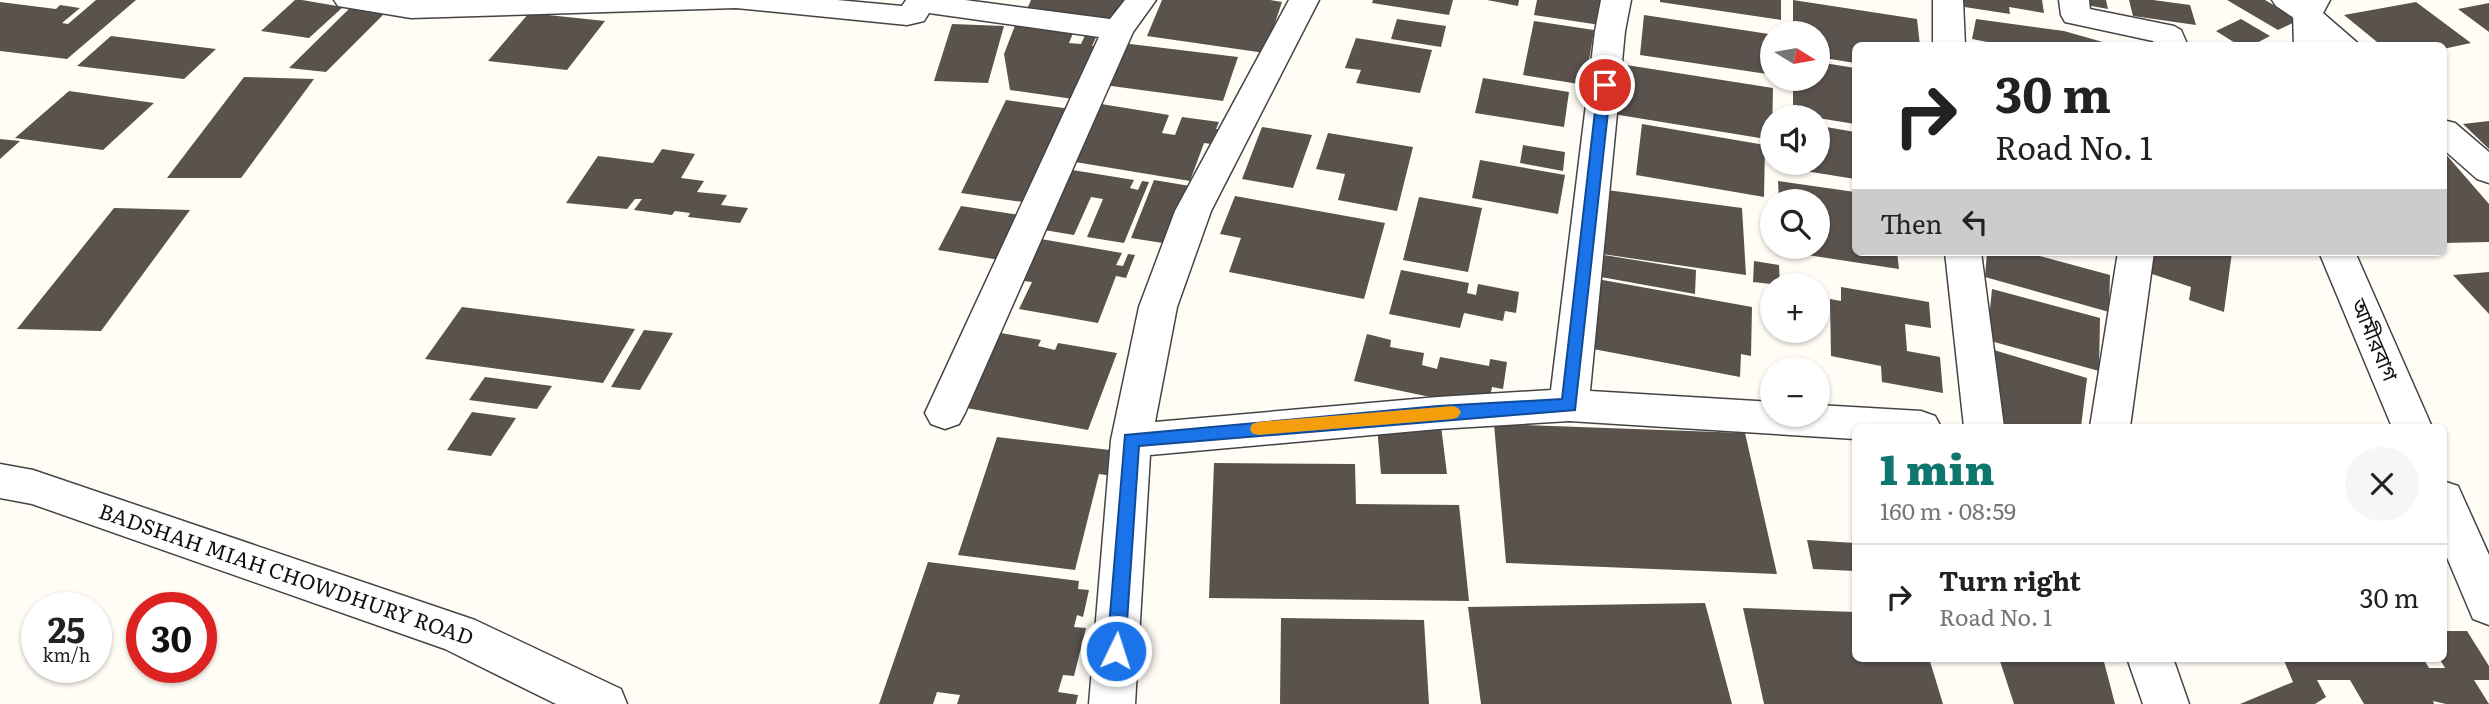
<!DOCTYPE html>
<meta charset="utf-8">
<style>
body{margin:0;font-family:Literata,"Noto Sans Bengali",serif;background:#f6f6f6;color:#222;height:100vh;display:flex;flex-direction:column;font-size:26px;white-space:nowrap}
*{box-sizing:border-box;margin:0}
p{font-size:23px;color:#767676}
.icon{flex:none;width:38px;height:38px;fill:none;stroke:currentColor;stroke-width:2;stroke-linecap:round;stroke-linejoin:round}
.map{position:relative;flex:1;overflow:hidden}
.drawer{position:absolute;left:1852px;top:424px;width:595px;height:238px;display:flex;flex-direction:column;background:#fff;border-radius:10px;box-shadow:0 2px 5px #0004}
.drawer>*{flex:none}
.top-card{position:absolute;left:1852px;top:42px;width:595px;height:214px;border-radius:10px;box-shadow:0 2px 5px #0004;background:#fff;color:#222;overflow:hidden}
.needle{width:46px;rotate:101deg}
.fabs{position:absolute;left:1760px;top:21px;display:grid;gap:14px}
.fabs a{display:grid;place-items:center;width:70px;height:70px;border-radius:50%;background:#fff;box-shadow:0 2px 5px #0004;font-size:35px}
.speed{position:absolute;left:21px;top:592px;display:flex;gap:14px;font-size:35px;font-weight:700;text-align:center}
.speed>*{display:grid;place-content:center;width:91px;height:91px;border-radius:50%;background:#fff;box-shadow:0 2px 5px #0004;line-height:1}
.speed small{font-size:18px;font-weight:400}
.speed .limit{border:10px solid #d22;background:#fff;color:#111}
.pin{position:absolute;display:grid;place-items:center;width:60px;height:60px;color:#fff;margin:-30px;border:4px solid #fff;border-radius:50%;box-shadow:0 2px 7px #0007}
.me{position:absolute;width:77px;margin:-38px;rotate:4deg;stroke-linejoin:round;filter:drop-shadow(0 0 5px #0008)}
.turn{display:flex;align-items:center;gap:24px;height:147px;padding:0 28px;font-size:32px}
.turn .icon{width:91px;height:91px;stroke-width:2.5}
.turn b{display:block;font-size:49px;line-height:60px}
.then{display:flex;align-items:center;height:66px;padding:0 28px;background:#0003;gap:14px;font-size:26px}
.round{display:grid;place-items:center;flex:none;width:74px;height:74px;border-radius:37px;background:#f6f6f6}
.summary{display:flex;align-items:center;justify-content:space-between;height:119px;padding:0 28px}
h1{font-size:42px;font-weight:800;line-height:52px;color:#0f766e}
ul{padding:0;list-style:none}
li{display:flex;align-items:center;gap:21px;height:105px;padding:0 28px;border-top:2px solid #e0e0e0}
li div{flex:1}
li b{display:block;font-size:26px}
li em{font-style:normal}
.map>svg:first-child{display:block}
.building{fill:#5a524d}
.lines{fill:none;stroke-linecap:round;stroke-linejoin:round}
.minor-casing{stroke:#444;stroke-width:3}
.tertiary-casing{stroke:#444;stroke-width:3}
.minor{fill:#fff;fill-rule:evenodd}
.tertiary{fill:#fff;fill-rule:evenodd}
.route{fill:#1a73e8;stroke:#114b97;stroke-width:2}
.slow{fill:#f59e0b}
.labels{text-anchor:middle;stroke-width:7;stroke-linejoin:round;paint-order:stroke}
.street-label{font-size:21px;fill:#111;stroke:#fff}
</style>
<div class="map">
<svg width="2489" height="704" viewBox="0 0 2489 704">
<rect width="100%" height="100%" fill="#fffdf5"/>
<!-- building -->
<path class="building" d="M 96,0 L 136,0 L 67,59 L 0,51 L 0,2 L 56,9 L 60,5 L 80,8 L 62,23 L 68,24 Z
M 295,0 L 302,0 L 343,7 L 309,38 L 261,31 Z
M 1031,0 L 1128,0 L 1118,22 L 1027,9 Z
M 1162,0 L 1270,0 L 1282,2 L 1265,53 L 1147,36 Z
M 1373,0 L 1453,0 L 1449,15 L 1372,3 Z
M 1487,0 L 1519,0 L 1518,6 Z
M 1537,0 L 1604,0 L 1600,25 L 1534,15 Z
M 1660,0 L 1781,0 L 1781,20 L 1660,2 Z
M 1793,0 L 1917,19 L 1920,46 L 1855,46 L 1855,63 L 1818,57 L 1818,33 L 1793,33 Z
M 1958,0 L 2042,0 L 2044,13 L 2009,7 L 2010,14 L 1958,6 Z
M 2085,0 L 2106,0 L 2108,9 L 2086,5 Z
M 2129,0 L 2153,0 L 2190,5 L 2196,25 L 2133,16 Z
M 2227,0 L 2265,0 L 2299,20 L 2278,30 Z
M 2416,2 L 2471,43 L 2443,49 L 2443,46 L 2382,46 L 2344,15 Z
M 2489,3 L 2489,32 L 2458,9 Z
M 352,6 L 387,11 L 326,72 L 289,68 Z
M 529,13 L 605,21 L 567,70 L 488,61 Z
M 1644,15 L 1769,34 L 1767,74 L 1640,55 Z
M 1397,19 L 1446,26 L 1441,47 L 1391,39 Z
M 1976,19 L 2064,31 L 2117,46 L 2008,46 L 1972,39 Z
M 2241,19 L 2270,36 L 2251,46 L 2240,46 L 2216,31 Z
M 1534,21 L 1594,30 L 1585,85 L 1523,75 Z
M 1016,23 L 1076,26 L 1069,43 L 1081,44 L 1088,29 L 1099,31 L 1092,46 L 1102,47 L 1080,100 L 1010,90 L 1004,54 Z
M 952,24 L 1004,26 L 988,83 L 934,81 Z
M 111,36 L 216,49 L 184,79 L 77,66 Z
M 1356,38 L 1432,50 L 1420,93 L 1356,83 L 1361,70 L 1345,68 Z
M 1122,43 L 1238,57 L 1223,101 L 1104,85 Z
M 1818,62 L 1855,68 L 1855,124 L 1793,114 L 1793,79 L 1818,79 Z
M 1620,64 L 1773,88 L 1772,140 L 1613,114 Z
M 244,77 L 314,79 L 241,178 L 167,178 Z
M 1483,78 L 1569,92 L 1564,127 L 1475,113 Z
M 69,91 L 154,103 L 103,150 L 15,138 Z
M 1006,100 L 1071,109 L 1029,203 L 961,193 Z
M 1095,103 L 1169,115 L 1162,133 L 1175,135 L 1182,117 L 1219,122 L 1216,129 L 1223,130 L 1218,145 L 1204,143 L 1190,181 L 1069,161 Z
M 2489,121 L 2489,149 L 2463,124 Z
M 1818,122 L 1825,123 L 1826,127 L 1855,132 L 1855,179 L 1799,170 L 1799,163 L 1818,163 Z
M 1642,124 L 1765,145 L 1764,197 L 1636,175 Z
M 1262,127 L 1312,135 L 1293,188 L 1242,179 Z
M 1328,133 L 1413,147 L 1397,211 L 1338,200 L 1345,174 L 1316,169 Z
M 0,139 L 20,141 L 0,159 Z
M 1523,145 L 1565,152 L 1563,171 L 1520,163 Z
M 662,149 L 695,154 L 681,178 L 704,181 L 697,192 L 727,195 L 721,205 L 748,208 L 740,223 L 688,217 L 690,213 L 675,211 L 672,215 L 634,210 L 642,199 L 635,199 L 627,209 L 566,203 L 598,156 L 653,163 Z
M 2443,151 L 2489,204 L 2489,242 L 2443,243 Z
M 1480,160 L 1565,175 L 1558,214 L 1472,198 Z
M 1066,169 L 1134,180 L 1130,188 L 1138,190 L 1142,181 L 1149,182 L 1124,243 L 1087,237 L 1103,199 L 1091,197 L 1074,235 L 1038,229 Z
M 1154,180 L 1190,186 L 1169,244 L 1131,238 Z
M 1778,181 L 1855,192 L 1855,252 L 1897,252 L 1899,269 L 1781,251 L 1780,247 L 1818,247 L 1818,201 L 1779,201 Z
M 1607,190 L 1742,208 L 1746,275 L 1602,254 Z
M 1235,196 L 1385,223 L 1364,299 L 1229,272 L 1241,238 L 1220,234 Z
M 1419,197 L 1482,208 L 1468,272 L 1403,260 Z
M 961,206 L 1026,216 L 1006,261 L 938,250 Z
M 114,208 L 190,210 L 101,331 L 17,329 Z
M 1035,238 L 1122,253 L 1116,265 L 1123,266 L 1128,254 L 1135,255 L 1126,278 L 1116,276 L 1098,323 L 1019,309 L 1032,282 L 1016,280 Z
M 1987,252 L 2025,252 L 2110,275 L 2109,312 L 1985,277 Z
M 2153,252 L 2232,252 L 2224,312 L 2189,300 L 2191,287 L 2149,273 Z
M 1604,255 L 1696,270 L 1695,294 L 1601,277 Z
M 1754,261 L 1779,265 L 1780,285 L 1753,282 Z
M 1401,270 L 1469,283 L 1467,293 L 1476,295 L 1478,284 L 1519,292 L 1516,313 L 1505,311 L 1503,321 L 1464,313 L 1460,328 L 1389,314 Z
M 2489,272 L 2489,314 L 2453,275 Z
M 1597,279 L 1752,307 L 1751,356 L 1741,354 L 1740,377 L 1588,348 Z
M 1841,287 L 1929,302 L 1931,328 L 1905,324 L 1907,351 L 1940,357 L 1943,393 L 1882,382 L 1881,366 L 1831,356 L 1830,299 L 1841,301 Z
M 1992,289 L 2100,318 L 2099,371 L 1987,340 Z
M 462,307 L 635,329 L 603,383 L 425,359 Z
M 644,330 L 673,333 L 640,390 L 611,387 Z
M 995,332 L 1041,340 L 1038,346 L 1055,350 L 1058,343 L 1117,353 L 1088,430 L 961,407 Z
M 1367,334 L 1391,340 L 1390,347 L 1424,353 L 1422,365 L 1437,369 L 1440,357 L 1489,366 L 1490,359 L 1507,362 L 1503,389 L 1492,387 L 1489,403 L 1454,402 L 1354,381 Z
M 1987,348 L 2087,378 L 2081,427 L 1995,427 Z
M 485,377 L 552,386 L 537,409 L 469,400 Z
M 472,412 L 516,418 L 491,456 L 447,450 Z
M 1494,424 L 1745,433 L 1777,574 L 1506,563 Z
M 1377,426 L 1441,426 L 1447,474 L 1381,474 Z
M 997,437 L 1119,451 L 1113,476 L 1099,474 L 1075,570 L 958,555 Z
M 1214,463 L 1355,464 L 1356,504 L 1459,505 L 1469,601 L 1209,598 Z
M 1807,540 L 1855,543 L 1855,571 L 1813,569 Z
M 928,562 L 1079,581 L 1078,589 L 1089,590 L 1083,617 L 1077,615 L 1074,627 L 1086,628 L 1074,676 L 1063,675 L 1058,692 L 1078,695 L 1076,704 L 957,704 L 960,695 L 937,692 L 933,704 L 879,704 Z
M 1705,603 L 1732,704 L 1481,704 L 1468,607 Z
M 1743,608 L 1855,612 L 1855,658 L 1929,658 L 1943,704 L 1764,704 Z
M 1281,618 L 1424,620 L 1429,704 L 1280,704 Z
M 2443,631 L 2467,631 L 2489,666 L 2489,680 L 2474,680 L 2489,704 L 2446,704 L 2433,701 L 2434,704 L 2364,704 L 2350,680 L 2317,680 L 2326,697 L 2315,704 L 2240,704 L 2293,682 L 2283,658 L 2423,658 L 2429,668 L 2445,668 L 2439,658 L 2443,658 Z
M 1999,658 L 2103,658 L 2115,704 L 2014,704 Z"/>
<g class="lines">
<defs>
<path id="minor" d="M 334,0 L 837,0 L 902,6 L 906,0 L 965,0 L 1110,19 L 1125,0 L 1156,0 L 1133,32 L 965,413 L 959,424 L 945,429 L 931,424 L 925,413 L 1099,37 L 929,13 L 924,21 L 907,25 L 736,8 L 411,18 L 338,6 Z
M 1289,0 L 1319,0 L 1211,211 L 1177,307 L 1155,422 L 1438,397 L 1551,390 L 1595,31 L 1601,0 L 1631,0 L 1625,31 L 1590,391 L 1773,402 L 1773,415 L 1818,415 L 1818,405 L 1921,411 L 1935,416 L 1941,427 L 1855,427 L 1855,439 L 1569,421 L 1438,429 L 1150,455 L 1135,704 L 1089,704 L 1111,440 L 1139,307 L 1175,211 Z
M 1933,0 L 1963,0 L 1965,46 L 1933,46 Z
M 2059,0 L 2089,0 L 2090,9 L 2174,26 L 2181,30 L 2188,46 L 2157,46 L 2153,41 L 2065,22 L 2061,15 Z
M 2272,0 L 2308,0 L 2361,46 L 2327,46 L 2297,20 L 2276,6 Z
M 2443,120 L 2455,123 L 2489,152 L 2489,183 L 2477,179 L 2443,149 Z
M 1945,252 L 1981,252 L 2004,427 L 1964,427 Z
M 2118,252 L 2154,252 L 2130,427 L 2090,427 Z
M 0,464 L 33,470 L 475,620 L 621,689 L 627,704 L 556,704 L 445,649 L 32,504 L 0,498 Z
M 2127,658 L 2173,658 L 2189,704 L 2143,704 Z"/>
<path id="tertiary" d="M 2300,0 L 2330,0 L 2323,13 L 2326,46 L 2294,46 L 2293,13 Z
M 2319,252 L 2355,252 L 2432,427 L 2392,427 Z
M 2443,481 L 2458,486 L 2489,555 L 2489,625 L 2473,619 L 2443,548 Z"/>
</defs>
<!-- minor casing -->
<use href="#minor" class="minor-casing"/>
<!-- tertiary casing -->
<use href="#tertiary" class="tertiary-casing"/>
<!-- minor -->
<use href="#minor" class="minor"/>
<!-- tertiary -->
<use href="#tertiary" class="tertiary"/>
</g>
<!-- route -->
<path class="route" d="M 1605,80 L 1611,85 L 1575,410 L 1139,446 L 1125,651 L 1123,657 L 1116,660 L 1109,657 L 1107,651 L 1125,435 L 1438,406 L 1562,399 L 1598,85 Z"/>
<!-- slow -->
<path class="slow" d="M 1453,406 L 1458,408 L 1461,412 L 1458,417 L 1453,419 L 1258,435 L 1252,433 L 1250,429 L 1252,424 L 1258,422 Z"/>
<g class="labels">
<!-- street labels -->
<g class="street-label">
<text transform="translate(2374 340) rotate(67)" y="7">আমীরবাগ</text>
<text transform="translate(286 575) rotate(19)" y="7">BADSHAH MIAH CHOWDHURY ROAD</text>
</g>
</g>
</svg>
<div class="fabs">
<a><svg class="needle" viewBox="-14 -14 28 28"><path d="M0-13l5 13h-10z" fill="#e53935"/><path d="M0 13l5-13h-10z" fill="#767676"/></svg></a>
<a><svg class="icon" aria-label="sound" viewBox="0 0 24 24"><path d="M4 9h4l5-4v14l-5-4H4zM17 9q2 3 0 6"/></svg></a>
<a><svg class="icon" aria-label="search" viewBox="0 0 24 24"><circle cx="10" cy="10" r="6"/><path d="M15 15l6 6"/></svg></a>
<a>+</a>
<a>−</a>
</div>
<div class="speed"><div>25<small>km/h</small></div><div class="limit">30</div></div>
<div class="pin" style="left:1605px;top:85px;background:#d93025"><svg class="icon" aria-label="arrive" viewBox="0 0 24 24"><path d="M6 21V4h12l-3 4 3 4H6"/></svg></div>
<svg class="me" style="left:1116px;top:651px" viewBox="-20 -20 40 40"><circle r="17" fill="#1a73e8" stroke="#fff" stroke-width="3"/><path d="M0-11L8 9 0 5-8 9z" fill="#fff"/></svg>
<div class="top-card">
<div class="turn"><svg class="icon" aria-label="right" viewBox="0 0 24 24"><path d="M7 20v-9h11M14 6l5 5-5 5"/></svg><div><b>30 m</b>Road No. 1</div></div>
<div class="then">Then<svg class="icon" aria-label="left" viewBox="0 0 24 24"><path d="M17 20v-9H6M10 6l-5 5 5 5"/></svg></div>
</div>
<section class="drawer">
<div class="summary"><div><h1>1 min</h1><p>160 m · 08:59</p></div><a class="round"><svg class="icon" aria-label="close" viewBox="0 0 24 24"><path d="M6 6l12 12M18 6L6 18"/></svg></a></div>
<ul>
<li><svg class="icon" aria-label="right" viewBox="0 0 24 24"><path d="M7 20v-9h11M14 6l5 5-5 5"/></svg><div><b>Turn right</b><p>Road No. 1</p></div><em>30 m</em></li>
</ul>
</section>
</div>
